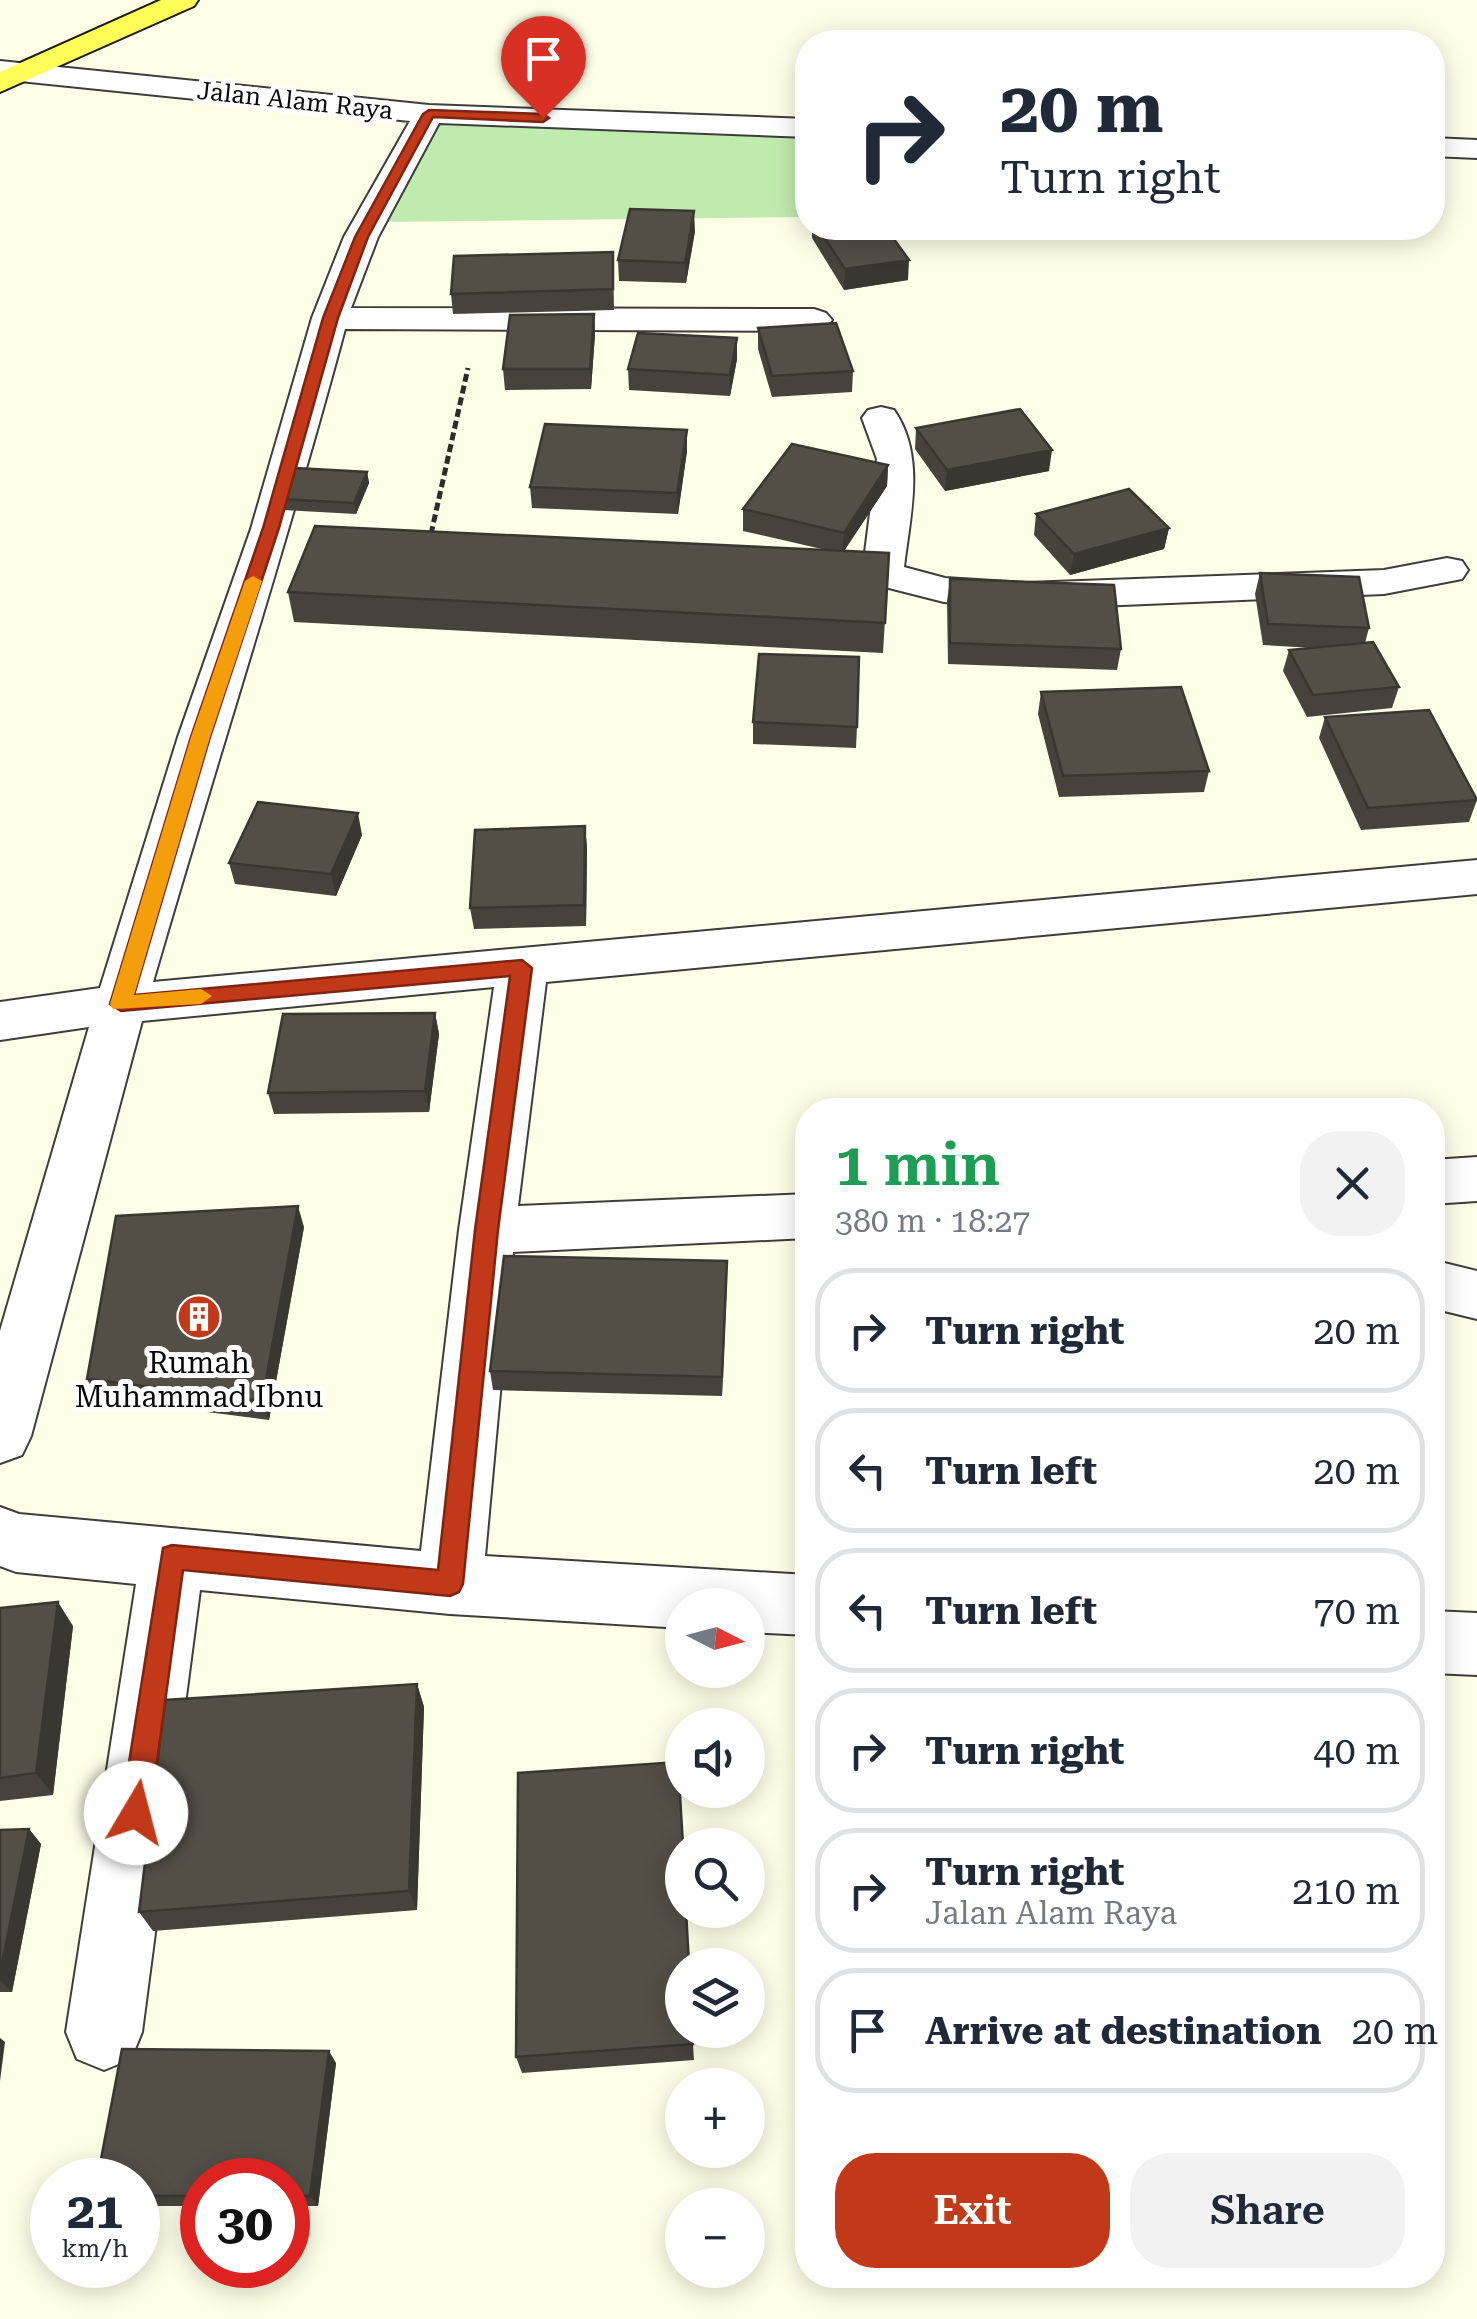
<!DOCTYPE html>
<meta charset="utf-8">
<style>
body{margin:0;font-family:"Roboto Serif",serif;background:#f2f2f3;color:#1f2937;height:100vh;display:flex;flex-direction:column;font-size:38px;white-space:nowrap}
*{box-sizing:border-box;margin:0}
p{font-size:32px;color:#747a83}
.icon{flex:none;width:55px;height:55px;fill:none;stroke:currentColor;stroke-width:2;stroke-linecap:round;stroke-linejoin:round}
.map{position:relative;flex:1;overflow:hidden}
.drawer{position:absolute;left:795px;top:1098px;width:650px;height:1190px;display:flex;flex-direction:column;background:#fff;border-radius:40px;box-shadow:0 5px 25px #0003}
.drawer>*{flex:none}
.guide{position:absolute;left:795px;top:30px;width:650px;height:210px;border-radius:40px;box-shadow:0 5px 25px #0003;background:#fff;color:#1f2937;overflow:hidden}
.needle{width:65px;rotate:96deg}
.buttons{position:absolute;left:665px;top:1588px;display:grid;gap:20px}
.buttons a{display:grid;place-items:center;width:100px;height:100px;border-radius:50%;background:#fff;box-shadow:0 5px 25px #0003;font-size:50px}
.speed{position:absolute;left:30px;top:2158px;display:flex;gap:20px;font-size:50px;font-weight:700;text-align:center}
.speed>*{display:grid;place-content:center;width:130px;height:130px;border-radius:50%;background:#fff;box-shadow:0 5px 25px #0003;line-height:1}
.speed small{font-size:25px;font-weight:400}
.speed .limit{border:15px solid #d22;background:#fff;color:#111}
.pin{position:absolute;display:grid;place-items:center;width:85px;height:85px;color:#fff;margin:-102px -42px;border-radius:50% 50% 50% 0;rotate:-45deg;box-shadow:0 0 10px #0007}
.pin .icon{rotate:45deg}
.me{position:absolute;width:110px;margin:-55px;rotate:8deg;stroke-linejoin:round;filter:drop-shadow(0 0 8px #0008)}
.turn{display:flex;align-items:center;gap:35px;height:210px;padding:0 40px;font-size:45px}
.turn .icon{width:130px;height:130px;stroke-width:2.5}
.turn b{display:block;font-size:70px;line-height:85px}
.round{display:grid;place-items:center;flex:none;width:105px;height:105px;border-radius:40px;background:#f2f2f3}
.headline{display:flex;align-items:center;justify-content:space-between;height:170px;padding:0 40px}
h1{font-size:60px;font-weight:600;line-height:75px;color:#1e9e55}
.button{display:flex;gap:20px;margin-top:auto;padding:20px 40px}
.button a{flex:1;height:115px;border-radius:40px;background:#c2391a;color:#fff;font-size:40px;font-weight:600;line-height:115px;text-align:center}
.button a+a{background:#f2f2f3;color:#1f2937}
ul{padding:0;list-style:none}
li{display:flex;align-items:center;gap:30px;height:125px;margin:0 20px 15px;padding:0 20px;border:5px solid #e0e1e3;border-radius:40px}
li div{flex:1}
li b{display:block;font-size:38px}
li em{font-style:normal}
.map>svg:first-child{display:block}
.green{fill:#c0ebaf}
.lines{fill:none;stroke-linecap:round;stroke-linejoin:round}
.minor-casing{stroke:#3d3d3d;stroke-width:4}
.primary-casing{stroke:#1b1b1b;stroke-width:4}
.path{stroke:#2c2c2c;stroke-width:5;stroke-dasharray:8 4;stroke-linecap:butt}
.minor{fill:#fff;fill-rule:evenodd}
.primary{fill:#fffd57;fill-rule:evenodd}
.wall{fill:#47433c}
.shaded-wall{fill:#3a3731}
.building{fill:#534e46;stroke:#3a3731;stroke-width:2.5}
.route{fill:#c2391a;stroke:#7e2511;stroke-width:2.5}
.slow{fill:#f59e0b}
.labels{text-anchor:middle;stroke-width:10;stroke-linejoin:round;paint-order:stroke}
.far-street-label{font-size:25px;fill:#0a0a0a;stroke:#fff}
.poi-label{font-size:30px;fill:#0a0a0a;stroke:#fff}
</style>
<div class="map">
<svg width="1477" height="2319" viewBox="0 0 1477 2319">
<rect width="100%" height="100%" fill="#feffe7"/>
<!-- green -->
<path class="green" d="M 435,123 L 807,135 L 807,217 L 381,222 Z"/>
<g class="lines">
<defs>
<path id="minor" d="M 0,61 L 429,105 L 808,119 L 808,137 L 439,123 L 378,237 L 351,308 L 814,309 L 826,313 L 832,320 L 826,327 L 814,331 L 345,329 C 286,548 216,764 153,982 L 1477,860 L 1477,894 L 546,982 L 518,1206 L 808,1194 L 808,1238 L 513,1252 L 485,1556 L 808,1575 L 808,1635 L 748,1632 L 748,1605 L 682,1605 L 682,1628 L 450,1614 L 200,1590 L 142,2032 L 131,2059 L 104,2070 L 77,2059 L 66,2032 L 136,1584 L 16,1572 L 0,1566 L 0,1507 L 19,1514 L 421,1551 L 459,1230 L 494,987 L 142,1021 L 31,1436 L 22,1455 L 0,1463 L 0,1331 L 89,1027 L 0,1040 L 0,1002 L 100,988 L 178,737 L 251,529 L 312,318 L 344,237 L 410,121 L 0,79 Z
M 1432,138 L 1477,140 L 1477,158 L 1432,156 Z
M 881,407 L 894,410 C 926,456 910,515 904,567 L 945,578 L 1026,583 L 1384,570 L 1447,558 L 1462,561 L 1468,570 L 1462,579 L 1384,594 L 1026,609 L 944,602 L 881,586 L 798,575 L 792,566 L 798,557 L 813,554 L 864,560 L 877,459 L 862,418 L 868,410 Z
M 1477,1157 L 1477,1201 L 1432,1204 L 1432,1160 Z
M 1432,1260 L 1477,1271 L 1477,1319 L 1432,1308 Z
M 1432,1611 L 1477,1613 L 1477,1675 L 1432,1673 Z"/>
<path id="primary" d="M 161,0 L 198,0 L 194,6 L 0,92 L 0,72 Z"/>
</defs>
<!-- minor casing -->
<use href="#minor" class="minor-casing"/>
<!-- primary casing -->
<use href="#primary" class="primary-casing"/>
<!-- path -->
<path class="path" d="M 431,534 L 468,368"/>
<!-- minor -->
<use href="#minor" class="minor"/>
<!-- primary -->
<use href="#primary" class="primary"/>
</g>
<!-- wall -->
<path class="wall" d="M 812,228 L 886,228 L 908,280 L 844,290 L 812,238 Z
M 695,231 L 686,283 L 619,281 L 618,260 Z
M 613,252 L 614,310 L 453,314 L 451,294 Z
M 594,314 L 595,334 L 591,389 L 505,390 L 503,369 Z
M 758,328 L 853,371 L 852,392 L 772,397 L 758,349 Z
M 737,359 L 730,396 L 629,390 L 628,369 Z
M 916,428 L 1049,471 L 945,491 L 915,449 Z
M 687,430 L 687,451 L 678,514 L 532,508 L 530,487 Z
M 888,465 L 887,486 L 844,551 L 889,553 L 883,653 L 294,622 L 288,592 L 826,550 L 743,531 L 743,509 Z
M 367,472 L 369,483 L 356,514 L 283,510 L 281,499 Z
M 1036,514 L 1169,528 L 1164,549 L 1070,575 L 1034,535 Z
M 1260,573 L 1369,628 L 1365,643 L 1399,687 L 1392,708 L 1307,717 L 1283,671 L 1289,650 L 1314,648 L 1263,645 L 1255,594 Z
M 950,579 L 1121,649 L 1117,670 L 948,664 L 947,601 Z
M 1041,692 L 1209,771 L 1204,792 L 1059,797 L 1038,714 Z
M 1325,717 L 1477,800 L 1469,822 L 1361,830 L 1319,738 Z
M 753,722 L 857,727 L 856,748 L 753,744 Z
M 585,826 L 587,848 L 586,926 L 474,929 L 470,908 Z
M 362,835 L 336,896 L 235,884 L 229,863 Z
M 435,1013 L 439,1034 L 429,1112 L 274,1114 L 268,1093 Z
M 304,1227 L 269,1420 L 97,1398 L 87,1379 Z
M 727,1261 L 722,1396 L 493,1390 L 490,1371 Z
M 0,1608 L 73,1626 L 53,1795 L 0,1801 Z
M 417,1684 L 424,1707 L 417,1910 L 153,1931 L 139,1912 Z
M 29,1829 L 41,1844 L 12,1992 L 0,1992 L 0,1830 Z
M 692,2030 L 694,2060 L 522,2073 L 516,2057 Z
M 336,2063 L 318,2206 L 288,2206 L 288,2180 L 202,2180 L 202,2206 L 138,2206 L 138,2180 Z"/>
<!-- shaded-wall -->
<path class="shaded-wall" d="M 694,211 L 695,231 L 686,283 L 685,263 Z
M 909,260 L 908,280 L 844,290 L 845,269 Z
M 594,314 L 595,334 L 591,389 L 590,369 Z
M 737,338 L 737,359 L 730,396 L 730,375 Z
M 687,430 L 687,451 L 678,514 L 677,493 Z
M 1052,450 L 1049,471 L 945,491 L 947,470 Z
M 888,465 L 887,486 L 842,554 L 844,533 Z
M 367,472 L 369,483 L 356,514 L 354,503 Z
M 1169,528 L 1164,549 L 1070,575 L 1074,554 Z
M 358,813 L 362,835 L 336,896 L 331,874 Z
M 585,826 L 587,848 L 586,926 L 584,905 Z
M 435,1013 L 439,1034 L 429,1112 L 425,1091 Z
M 298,1206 L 304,1227 L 269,1420 L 262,1401 Z
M 727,1261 L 727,1281 L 722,1396 L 722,1377 Z
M 58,1602 L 73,1626 L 53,1795 L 36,1773 Z
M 417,1684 L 424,1707 L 417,1910 L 409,1891 Z
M 29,1829 L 41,1844 L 12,1992 L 0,1980 L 0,1973 Z
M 0,2038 L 5,2042 L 0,2081 Z
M 329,2051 L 336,2063 L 318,2206 L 310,2196 Z"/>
<!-- building -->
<path class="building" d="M 630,209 L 694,211 L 685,263 L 618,260 Z
M 818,228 L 886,228 L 909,260 L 845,269 Z
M 613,252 L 613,289 L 451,294 L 454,256 Z
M 594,314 L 590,369 L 503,369 L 510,315 Z
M 836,323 L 853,371 L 772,376 L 758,328 Z
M 638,333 L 737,338 L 730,375 L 628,369 Z
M 1020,409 L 1052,450 L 947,470 L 916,428 Z
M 545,424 L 687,430 L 677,493 L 530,487 Z
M 792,444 L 888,465 L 844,533 L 743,509 Z
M 295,468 L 367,472 L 354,503 L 281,499 Z
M 1129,489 L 1169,528 L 1074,554 L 1036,514 Z
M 315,526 L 889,553 L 885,623 L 288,592 Z
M 1260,573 L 1359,577 L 1369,628 L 1268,624 Z
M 950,579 L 1114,585 L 1121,649 L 950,643 Z
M 1373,642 L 1399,687 L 1313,695 L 1289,650 Z
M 759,654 L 859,657 L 857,727 L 753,722 Z
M 1181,687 L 1209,771 L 1063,776 L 1041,692 Z
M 1429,710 L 1477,800 L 1368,808 L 1325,717 Z
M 258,802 L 358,813 L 331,874 L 229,863 Z
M 585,826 L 584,905 L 470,908 L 475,830 Z
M 435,1013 L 425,1091 L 268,1093 L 283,1014 Z
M 298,1206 L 262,1401 L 87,1379 L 116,1216 Z
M 504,1256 L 727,1261 L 722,1377 L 490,1371 Z
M 58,1602 L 36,1773 L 0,1778 L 0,1608 Z
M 417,1684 L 409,1891 L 139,1912 L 165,1700 Z
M 678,1762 L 683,1845 L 682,1910 L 686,1910 L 689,1965 L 682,1965 L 682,2030 L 692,2030 L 693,2044 L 516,2057 L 518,1773 Z
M 29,1829 L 0,1973 L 0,1830 Z
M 122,2049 L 329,2051 L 310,2196 L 288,2196 L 288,2180 L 202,2180 L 202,2196 L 138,2196 L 138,2180 L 97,2180 Z"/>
<!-- route -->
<path class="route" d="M 429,110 L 543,114 L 549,118 L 543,122 L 433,117 L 368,237 L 338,318 L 279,528 L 210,737 L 134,995 L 522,960 L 532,968 L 498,1230 L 463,1584 L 459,1592 L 450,1596 L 183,1570 L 150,1813 L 146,1823 L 136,1827 L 125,1823 L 121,1813 L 163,1548 L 172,1545 L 438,1570 L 475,1230 L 510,976 L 121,1011 L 110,1004 L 191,737 L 263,528 L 323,318 L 355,237 L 423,114 Z"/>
<!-- slow -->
<path class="slow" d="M 253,576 L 262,581 L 210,737 L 134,995 L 201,989 L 212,996 L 201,1004 L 113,1009 L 110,1004 L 191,737 L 245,581 Z"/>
<!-- icons -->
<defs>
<symbol id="building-disc" viewBox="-11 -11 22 22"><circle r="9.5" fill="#c2391a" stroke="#fff"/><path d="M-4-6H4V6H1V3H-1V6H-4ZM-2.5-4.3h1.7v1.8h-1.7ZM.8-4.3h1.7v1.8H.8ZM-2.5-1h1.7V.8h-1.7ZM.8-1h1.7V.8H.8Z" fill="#fff"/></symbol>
</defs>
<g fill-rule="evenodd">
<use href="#building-disc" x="174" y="1292" width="50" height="50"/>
</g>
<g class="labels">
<!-- far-street labels -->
<g class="far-street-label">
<text transform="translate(295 100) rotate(6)" y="9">Jalan Alam Raya</text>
</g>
<!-- poi labels -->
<g class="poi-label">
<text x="199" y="1373">Rumah<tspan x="199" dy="34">Muhammad Ibnu</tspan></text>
</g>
</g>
</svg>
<div class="buttons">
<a><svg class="needle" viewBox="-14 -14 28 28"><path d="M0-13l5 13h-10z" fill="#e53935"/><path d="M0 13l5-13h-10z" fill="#747a83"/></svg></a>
<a><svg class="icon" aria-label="sound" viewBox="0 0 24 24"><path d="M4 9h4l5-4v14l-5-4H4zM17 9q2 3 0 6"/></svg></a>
<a><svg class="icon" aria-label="search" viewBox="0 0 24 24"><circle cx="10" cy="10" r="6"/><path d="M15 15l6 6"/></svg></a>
<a><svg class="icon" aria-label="layers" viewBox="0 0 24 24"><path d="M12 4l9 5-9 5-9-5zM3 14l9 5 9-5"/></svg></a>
<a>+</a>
<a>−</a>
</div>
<div class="speed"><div>21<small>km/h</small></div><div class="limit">30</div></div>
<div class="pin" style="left:543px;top:118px;background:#d93025"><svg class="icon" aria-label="arrive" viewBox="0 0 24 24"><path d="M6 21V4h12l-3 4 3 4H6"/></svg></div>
<svg class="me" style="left:136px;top:1813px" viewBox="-20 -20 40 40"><circle r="19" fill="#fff"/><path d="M0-13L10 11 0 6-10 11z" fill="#c2391a"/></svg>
<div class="guide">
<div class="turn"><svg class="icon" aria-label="right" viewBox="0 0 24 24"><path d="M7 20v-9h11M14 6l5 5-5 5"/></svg><div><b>20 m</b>Turn right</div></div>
</div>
<section class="drawer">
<div class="headline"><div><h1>1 min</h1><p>380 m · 18:27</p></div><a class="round"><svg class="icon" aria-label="close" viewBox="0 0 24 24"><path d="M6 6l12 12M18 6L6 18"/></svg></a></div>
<ul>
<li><svg class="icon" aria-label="right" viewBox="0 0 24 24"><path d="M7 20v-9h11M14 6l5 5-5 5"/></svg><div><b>Turn right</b></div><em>20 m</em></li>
<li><svg class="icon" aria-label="left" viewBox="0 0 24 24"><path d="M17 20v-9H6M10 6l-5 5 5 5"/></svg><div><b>Turn left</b></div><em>20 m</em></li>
<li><svg class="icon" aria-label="left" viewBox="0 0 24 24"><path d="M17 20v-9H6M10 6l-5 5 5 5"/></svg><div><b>Turn left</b></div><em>70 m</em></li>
<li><svg class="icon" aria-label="right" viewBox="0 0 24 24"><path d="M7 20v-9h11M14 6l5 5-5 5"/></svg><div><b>Turn right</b></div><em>40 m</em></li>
<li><svg class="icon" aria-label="right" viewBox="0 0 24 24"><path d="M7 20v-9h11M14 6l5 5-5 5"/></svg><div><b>Turn right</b><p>Jalan Alam Raya</p></div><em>210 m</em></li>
<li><svg class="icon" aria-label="arrive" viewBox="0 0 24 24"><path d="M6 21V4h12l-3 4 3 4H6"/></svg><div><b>Arrive at destination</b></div><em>20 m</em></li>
</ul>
<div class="button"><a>Exit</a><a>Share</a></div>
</section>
</div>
